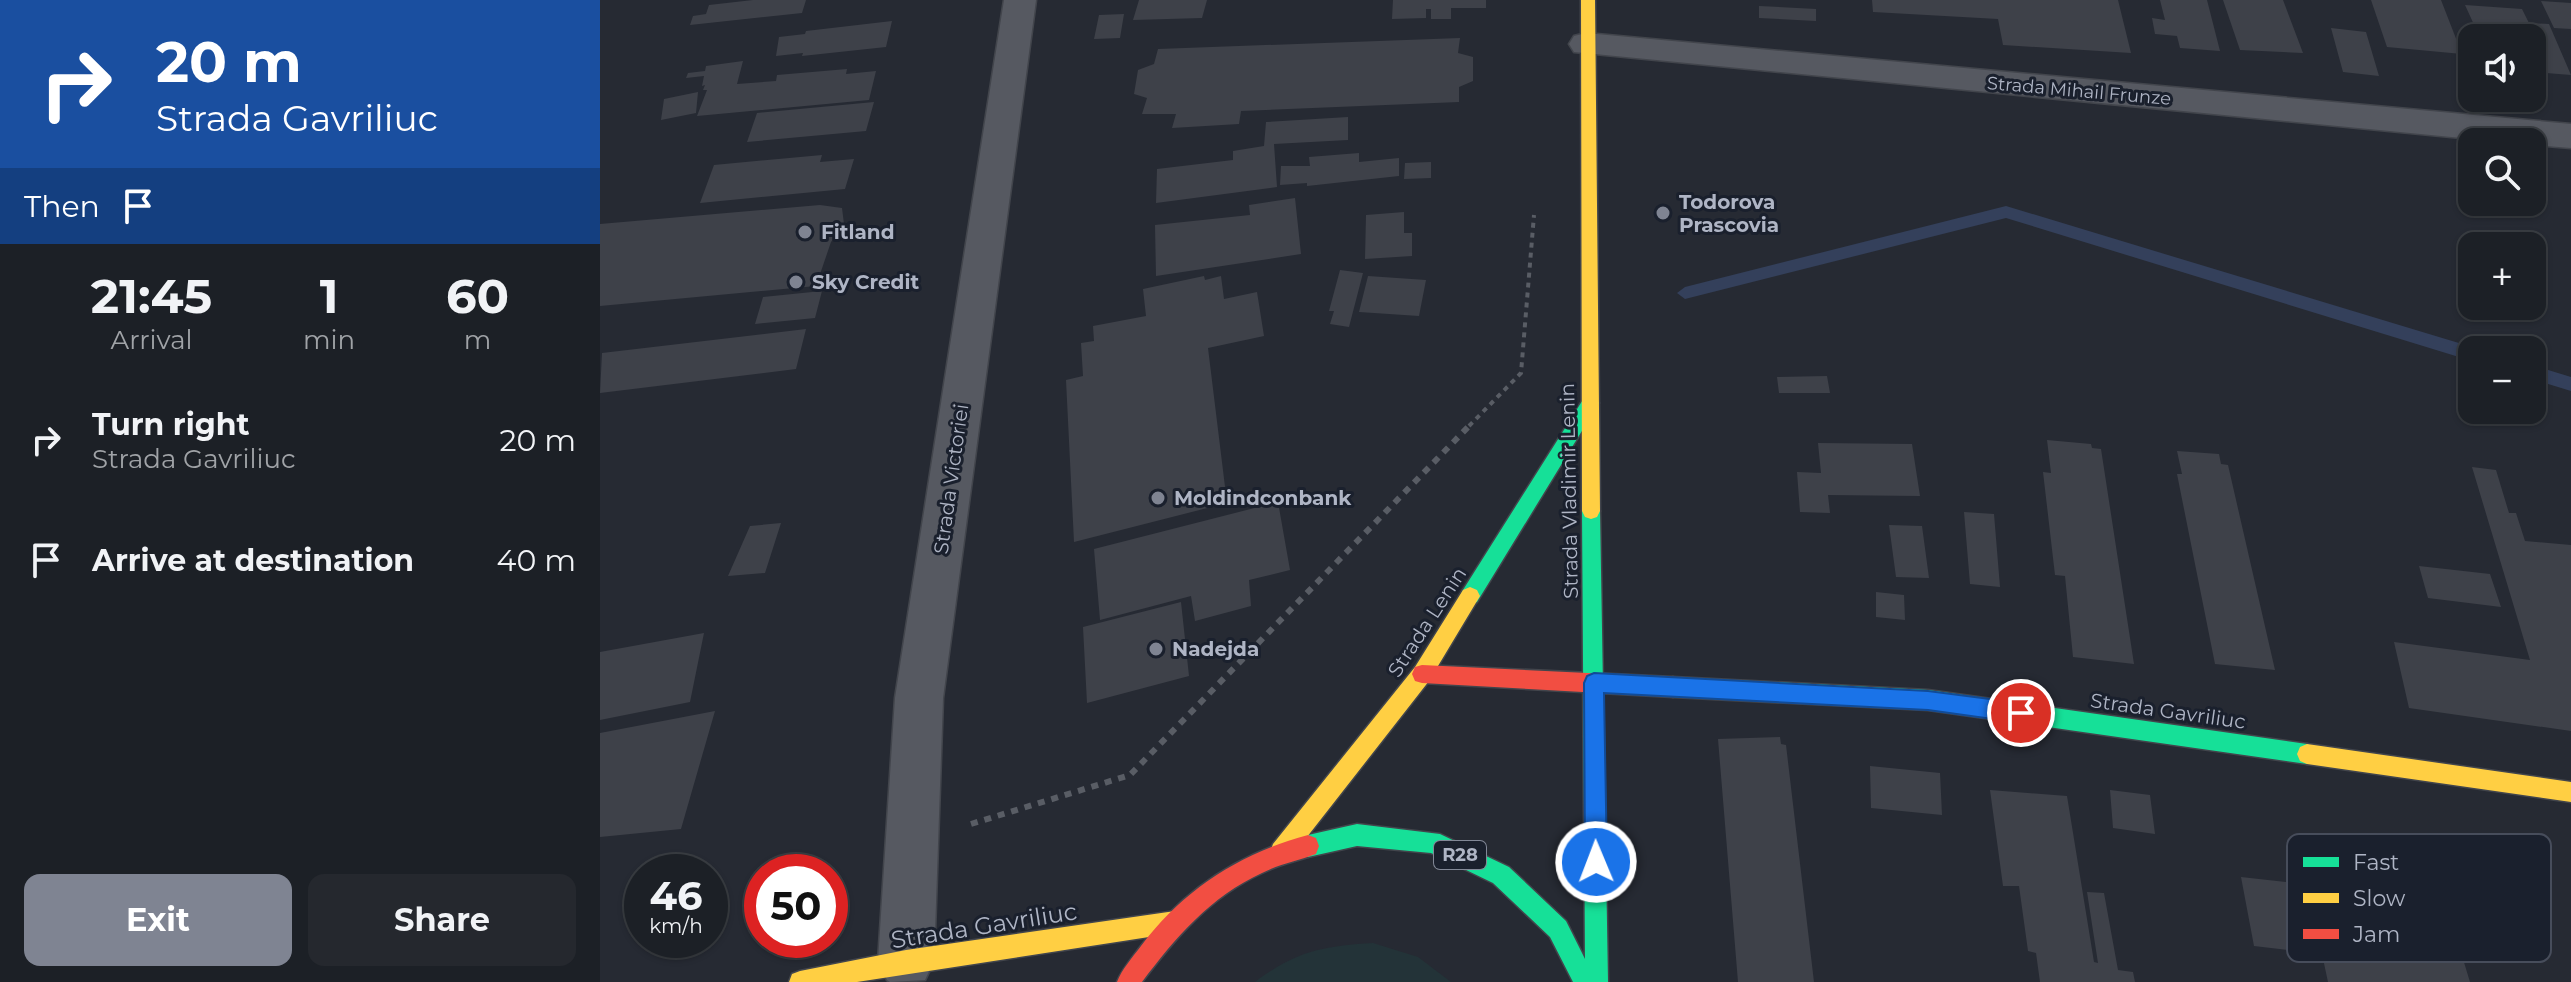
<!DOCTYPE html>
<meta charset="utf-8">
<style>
body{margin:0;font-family:Montserrat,sans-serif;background:#25282e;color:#f1f3f6;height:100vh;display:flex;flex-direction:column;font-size:30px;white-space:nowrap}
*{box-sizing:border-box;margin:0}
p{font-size:26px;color:#a0a3a7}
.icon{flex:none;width:44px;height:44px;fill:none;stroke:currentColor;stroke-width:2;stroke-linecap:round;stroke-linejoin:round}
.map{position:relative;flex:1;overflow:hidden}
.details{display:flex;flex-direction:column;background:#1c2026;width:600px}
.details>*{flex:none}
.top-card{background:#1a4fa0;color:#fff;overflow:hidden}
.fabs{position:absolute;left:1858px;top:24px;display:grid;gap:16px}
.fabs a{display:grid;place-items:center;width:88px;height:88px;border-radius:16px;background:#1c2026;box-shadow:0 2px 6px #0004,0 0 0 2px #3a3e43;font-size:40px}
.speed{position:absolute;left:24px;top:854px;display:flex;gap:16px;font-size:40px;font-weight:700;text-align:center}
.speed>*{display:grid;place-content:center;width:104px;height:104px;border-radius:50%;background:#1c2026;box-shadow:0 2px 6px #0004,0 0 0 2px #3a3e43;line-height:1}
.speed small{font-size:20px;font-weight:400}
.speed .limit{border:12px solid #d22;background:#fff;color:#111}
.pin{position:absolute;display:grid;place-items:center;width:68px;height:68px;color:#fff;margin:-34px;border:4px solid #fff;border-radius:50%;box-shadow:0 2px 8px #0007}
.me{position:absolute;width:88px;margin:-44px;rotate:359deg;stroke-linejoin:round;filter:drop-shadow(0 0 6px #0008)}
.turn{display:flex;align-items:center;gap:28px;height:168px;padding:0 24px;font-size:36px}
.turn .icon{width:104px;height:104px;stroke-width:2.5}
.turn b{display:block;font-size:56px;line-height:68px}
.then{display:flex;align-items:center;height:76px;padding:0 24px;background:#0003;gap:16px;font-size:30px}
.eta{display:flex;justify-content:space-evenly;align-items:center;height:136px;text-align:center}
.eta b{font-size:48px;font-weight:700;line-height:56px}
.action{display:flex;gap:16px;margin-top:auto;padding:16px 24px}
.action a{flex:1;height:92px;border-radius:16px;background:#7f8492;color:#fff;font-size:32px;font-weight:700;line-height:92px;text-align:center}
.action a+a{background:#25282e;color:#f1f3f6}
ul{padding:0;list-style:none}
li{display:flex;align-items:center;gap:24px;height:120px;padding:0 24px}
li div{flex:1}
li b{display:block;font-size:30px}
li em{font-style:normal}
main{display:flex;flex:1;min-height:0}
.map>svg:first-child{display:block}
.green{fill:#233338}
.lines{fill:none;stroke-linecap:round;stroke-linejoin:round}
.stream{fill:#34405b;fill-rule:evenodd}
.building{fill:#3e4149}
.street-casing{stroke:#42454c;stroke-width:3}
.fast-casing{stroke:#42454c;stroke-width:3}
.slow-casing{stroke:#42454c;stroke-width:3}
.jam-casing{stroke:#42454c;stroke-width:3}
.path-far1{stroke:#595d65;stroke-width:4;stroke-dasharray:5 5;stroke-linecap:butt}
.path{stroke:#595d65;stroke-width:6;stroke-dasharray:7 7;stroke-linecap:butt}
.street{fill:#565961;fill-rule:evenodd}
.fast{fill:#16e098;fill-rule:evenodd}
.slow{fill:#ffcf43;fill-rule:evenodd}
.jam{fill:#f24e42;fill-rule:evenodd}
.route{fill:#1a73e8;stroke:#114b97;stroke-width:2}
.poi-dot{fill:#7f8492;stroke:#1a202d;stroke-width:3}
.labels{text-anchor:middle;stroke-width:6;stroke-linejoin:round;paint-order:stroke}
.far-street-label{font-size:18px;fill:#afb5c5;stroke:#1a202d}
.shield{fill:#1a202d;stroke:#828897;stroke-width:2}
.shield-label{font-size:18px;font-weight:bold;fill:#afb5c5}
.poi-label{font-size:20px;font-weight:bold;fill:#afb5c5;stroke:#1a202d;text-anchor:start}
.street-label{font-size:20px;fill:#afb5c5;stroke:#1a202d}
.near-street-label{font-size:24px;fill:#afb5c5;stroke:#1a202d}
.key{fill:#1a202d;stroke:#474d5b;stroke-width:2}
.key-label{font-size:22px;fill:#afb5c5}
</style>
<main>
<section class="details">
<div class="top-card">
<div class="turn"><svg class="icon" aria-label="right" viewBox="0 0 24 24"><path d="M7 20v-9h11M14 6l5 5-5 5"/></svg><div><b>20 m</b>Strada Gavriliuc</div></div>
<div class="then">Then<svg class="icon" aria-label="arrive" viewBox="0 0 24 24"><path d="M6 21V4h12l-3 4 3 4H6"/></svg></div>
</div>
<div class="eta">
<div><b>21:45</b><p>Arrival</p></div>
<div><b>1</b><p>min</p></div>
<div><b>60</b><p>m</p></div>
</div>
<ul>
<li><svg class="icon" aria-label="right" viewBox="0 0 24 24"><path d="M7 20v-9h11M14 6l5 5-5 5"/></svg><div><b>Turn right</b><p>Strada Gavriliuc</p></div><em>20 m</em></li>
<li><svg class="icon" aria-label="arrive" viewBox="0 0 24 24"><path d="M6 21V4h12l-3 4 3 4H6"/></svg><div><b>Arrive at destination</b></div><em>40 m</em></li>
</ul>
<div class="action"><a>Exit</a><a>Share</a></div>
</section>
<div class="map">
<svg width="1971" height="982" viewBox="0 0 1971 982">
<rect width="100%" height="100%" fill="#262a33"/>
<!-- green -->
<path class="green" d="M 773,943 L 818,957 L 851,982 L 655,982 C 696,951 723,946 773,943 Z"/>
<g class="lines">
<!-- stream -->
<path class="stream" d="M 1406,206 L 1872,347 L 1878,350 L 1872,350 L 1872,361 L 1406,218 L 1085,299 L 1077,293 L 1085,287 Z
M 1932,365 L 1971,377 L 1971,391 L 1932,379 Z"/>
</g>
<!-- building -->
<path class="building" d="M 153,0 L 206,0 L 202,13 L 90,25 L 93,16 L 106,14 L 109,5 Z
M 539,0 L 607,0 L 602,18 L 533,20 Z
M 793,0 L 886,0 L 886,8 L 851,8 L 851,19 L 831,19 L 831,9 L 826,9 L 826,18 L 792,19 Z
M 1272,0 L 1518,0 L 1531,53 L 1403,45 L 1398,19 L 1273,12 Z
M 1560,0 L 1607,0 L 1620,51 L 1580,48 L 1577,36 L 1555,34 L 1552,18 L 1565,20 Z
M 1623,0 L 1683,0 L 1703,53 L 1640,50 Z
M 1771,0 L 1841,0 L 1862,54 L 1787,47 Z
M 1941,1 L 1971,3 L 1971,29 L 1954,28 Z
M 1865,5 L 1922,9 L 1929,23 L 1949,24 L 1971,75 L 1932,72 L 1932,38 L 1891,38 L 1887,30 L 1876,29 Z
M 1159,6 L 1216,9 L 1216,21 L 1159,18 Z
M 524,14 L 520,38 L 494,39 L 499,15 Z
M 292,21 L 286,47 L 202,56 L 203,53 L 176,56 L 179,37 L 205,34 L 206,31 Z
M 1731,28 L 1766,32 L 1779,76 L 1743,72 Z
M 860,38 L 858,53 L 873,57 L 873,81 L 859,87 L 859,102 L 641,111 L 639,124 L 572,128 L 576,114 L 542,114 L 547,98 L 534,94 L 538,70 L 554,64 L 558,49 Z
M 143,61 L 137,84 L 176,81 L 177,75 L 247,69 L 246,74 L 276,71 L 269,100 L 97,116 L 107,90 L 103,90 L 105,85 L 102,86 L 104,76 L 86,78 L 88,73 L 105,71 L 106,66 Z
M 98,92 L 96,113 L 61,120 L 64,99 Z
M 274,102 L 266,131 L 147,142 L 157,113 Z
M 748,117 L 748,140 L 674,144 L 677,187 L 556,203 L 557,169 L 633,160 L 633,151 L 664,146 L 666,122 Z
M 759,153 L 759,162 L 799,158 L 799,176 L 707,186 L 707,183 L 680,185 L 681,166 L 710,166 L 709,157 Z
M 222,155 L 220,162 L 254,159 L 245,189 L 100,203 L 114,165 Z
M 831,162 L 831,178 L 804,179 L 805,163 Z
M 695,198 L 701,254 L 556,276 L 555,225 L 650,215 L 649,205 Z
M 220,205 L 242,208 L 244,224 L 231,242 L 216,286 L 0,306 L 0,224 Z
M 804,212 L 804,233 L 812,233 L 812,256 L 765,259 L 766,215 Z
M 740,270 L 763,273 L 749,327 L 730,324 L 734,311 L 729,311 Z
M 604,276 L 605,280 L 621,276 L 624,299 L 657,292 L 664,336 L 608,348 L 627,503 L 474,542 L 466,380 L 483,376 L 481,343 L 494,341 L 493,326 L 546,316 L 543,289 Z
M 768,276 L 826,280 L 819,316 L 759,312 Z
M 222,291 L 215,318 L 155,324 L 163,297 Z
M 206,329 L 196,369 L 0,393 L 2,353 Z
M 1227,376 L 1230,393 L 1179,393 L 1177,377 Z
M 1447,440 L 1491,444 L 1492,448 L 1501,449 L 1534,664 L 1473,657 L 1465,576 L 1455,575 L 1443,472 L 1451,473 Z
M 1218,443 L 1312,444 L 1320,496 L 1228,495 L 1230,513 L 1200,512 L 1197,472 L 1221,473 Z
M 1577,451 L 1619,454 L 1621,464 L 1628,465 L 1675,670 L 1615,664 L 1577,474 L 1582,474 Z
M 1872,467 L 1896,470 L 1909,513 L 1916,513 L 1925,541 L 1971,545 L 1971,731 L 1809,708 L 1794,642 L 1930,660 Z
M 678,502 L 690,570 L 649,580 L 651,606 L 595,621 L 591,596 L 500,620 L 494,549 Z
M 1364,512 L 1394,514 L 1400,587 L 1370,584 Z
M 181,523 L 165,573 L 128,576 L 150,526 Z
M 1289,525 L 1322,526 L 1329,578 L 1296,577 Z
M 1819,566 L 1890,574 L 1901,607 L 1828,598 Z
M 1276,592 L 1304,595 L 1305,620 L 1276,617 Z
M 581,602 L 589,676 L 487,703 L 483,627 Z
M 104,633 L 90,702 L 0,720 L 0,652 Z
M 115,711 L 81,829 L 0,837 L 0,733 Z
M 1180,737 L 1181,744 L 1186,745 L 1214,982 L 1138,982 L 1118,739 Z
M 1270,766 L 1340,773 L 1342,815 L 1271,808 Z
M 1390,790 L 1467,796 L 1494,962 L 1498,963 L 1487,892 L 1504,893 L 1518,970 L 1533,972 L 1535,982 L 1440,982 L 1436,953 L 1428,951 L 1419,886 L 1403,886 Z
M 1510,790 L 1550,795 L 1555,834 L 1513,828 Z
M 1693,871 L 1810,885 L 1812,896 L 1848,900 L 1859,939 L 1823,936 L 1824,942 L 1859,946 L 1870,982 L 1728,982 L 1722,954 L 1654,946 L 1641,877 L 1695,883 Z"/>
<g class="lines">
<defs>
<path id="street" d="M 404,0 L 436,0 L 343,698 L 334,961 L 325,980 L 290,982 L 287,980 L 278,961 L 295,698 Z
M 986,33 L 1971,124 L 1971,148 L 1932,145 L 1932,142 L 1903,142 L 974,52 L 969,44 L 974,36 Z"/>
<path id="fast" d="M 990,396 L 996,398 L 999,403 L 996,408 L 877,602 L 870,605 L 863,602 L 860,596 L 863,590 L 984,398 Z
M 991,503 L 997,505 L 1000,511 L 1008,982 L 973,982 L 950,937 L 893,883 L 831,853 L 757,846 L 708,857 L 700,854 L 697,846 L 700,838 L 708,835 L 757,824 L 840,834 L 909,867 L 966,921 L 985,959 L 982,511 L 985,505 Z
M 1073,677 L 1328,690 L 1707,744 L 1714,747 L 1717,754 L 1714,761 L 1707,764 L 1328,710 L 1073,697 L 1066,694 L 1063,687 L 1066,680 Z"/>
<path id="slow" d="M 981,0 L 995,0 L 1000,511 L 997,517 L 991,519 L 985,517 L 982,511 Z
M 870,587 L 877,590 L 880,596 L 829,681 L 689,860 L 681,863 L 673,860 L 670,852 L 673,844 L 815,667 L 863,590 Z
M 1707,744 L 1971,782 L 1971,802 L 1707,764 L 1700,761 L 1697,754 L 1700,747 Z
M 575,911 L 583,914 L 586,922 L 583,930 L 575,933 L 257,982 L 189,982 L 192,974 L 200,971 L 306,950 Z"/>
<path id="jam" d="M 822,665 L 1073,677 L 1080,680 L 1083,687 L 1080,694 L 1073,697 L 822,683 L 815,681 L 812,674 L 815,667 Z
M 708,835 L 716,838 L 719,846 L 716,854 C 698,861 679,864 662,873 C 610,897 576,937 542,982 L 517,982 C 522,969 532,958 541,946 C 583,890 640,853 708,835 Z"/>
</defs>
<!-- street casing -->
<use href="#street" class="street-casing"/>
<!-- fast casing -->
<use href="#fast" class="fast-casing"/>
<!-- slow casing -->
<use href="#slow" class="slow-casing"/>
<!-- jam casing -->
<use href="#jam" class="jam-casing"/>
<!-- path-far1 -->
<path class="path-far1" d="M 869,426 L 921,373 L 934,215"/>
<!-- path -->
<path class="path" d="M 371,824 L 530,775 L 871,424"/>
<!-- street -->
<use href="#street" class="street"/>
<!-- fast -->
<use href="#fast" class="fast"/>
<!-- slow -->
<use href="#slow" class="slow"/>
<!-- jam -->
<use href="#jam" class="jam"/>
</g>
<!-- route -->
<path class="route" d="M 994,673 L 1328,691 L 1421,703 L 1429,706 L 1432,713 L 1429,720 L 1421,723 L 1328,710 L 1004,693 L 1007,862 L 1004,870 L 996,873 L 988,870 L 985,862 L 984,683 L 987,676 Z"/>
<!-- markers -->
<g class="poi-dot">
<circle cx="1063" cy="213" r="8"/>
<circle cx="205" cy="232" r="8"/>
<circle cx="196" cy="282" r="8"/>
<circle cx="558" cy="498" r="8"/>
<circle cx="556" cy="649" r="8"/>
</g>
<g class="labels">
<!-- far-street labels -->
<g class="far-street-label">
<text transform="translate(1479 91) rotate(5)" y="6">Strada Mihail Frunze</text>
</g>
<!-- shield labels -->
<rect class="shield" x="834" y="841" width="52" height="28" rx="6"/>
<g class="shield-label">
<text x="860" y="861">R28</text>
</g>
<!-- poi labels -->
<g class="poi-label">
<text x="1079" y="209">Todorova<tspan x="1079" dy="23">Prascovia</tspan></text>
<text x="221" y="239">Fitland</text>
<text x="212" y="289">Sky Credit</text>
<text x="574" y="505">Moldindconbank</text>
<text x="572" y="656">Nadejda</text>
</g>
<!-- street labels -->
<g class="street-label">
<text transform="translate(351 479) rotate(-82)" y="7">Strada Victoriei</text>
<text transform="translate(969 491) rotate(-91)" y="7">Strada Vladimir Lenin</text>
<text transform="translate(827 622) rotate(-57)" y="7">Strada Lenin</text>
<text transform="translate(1568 711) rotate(8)" y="7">Strada Gavriliuc</text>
</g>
<!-- near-street labels -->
<g class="near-street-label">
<text transform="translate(384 926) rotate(-9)" y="8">Strada Gavriliuc</text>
</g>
</g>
<!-- legend -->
<rect x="1687" y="834" width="264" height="128" rx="12" class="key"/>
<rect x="1703" y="857" width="36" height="10" fill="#16e098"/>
<rect x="1703" y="893" width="36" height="10" fill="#ffcf43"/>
<rect x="1703" y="929" width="36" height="10" fill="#f24e42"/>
<g class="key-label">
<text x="1753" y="870">Fast</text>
<text x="1753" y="906">Slow</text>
<text x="1753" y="942">Jam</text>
</g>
</svg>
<div class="fabs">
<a><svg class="icon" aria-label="sound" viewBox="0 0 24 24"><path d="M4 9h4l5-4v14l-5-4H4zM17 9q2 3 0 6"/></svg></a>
<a><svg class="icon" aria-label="search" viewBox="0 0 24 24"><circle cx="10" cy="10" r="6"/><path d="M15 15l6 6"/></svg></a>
<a>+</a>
<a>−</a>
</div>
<div class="speed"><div>46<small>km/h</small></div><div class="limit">50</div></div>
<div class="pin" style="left:1421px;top:713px;background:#d93025"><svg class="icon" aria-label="arrive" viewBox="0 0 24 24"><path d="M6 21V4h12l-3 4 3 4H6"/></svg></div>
<svg class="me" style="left:996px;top:862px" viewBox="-20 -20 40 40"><circle r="17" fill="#1a73e8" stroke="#fff" stroke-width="3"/><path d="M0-11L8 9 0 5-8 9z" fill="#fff"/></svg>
</div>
</main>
